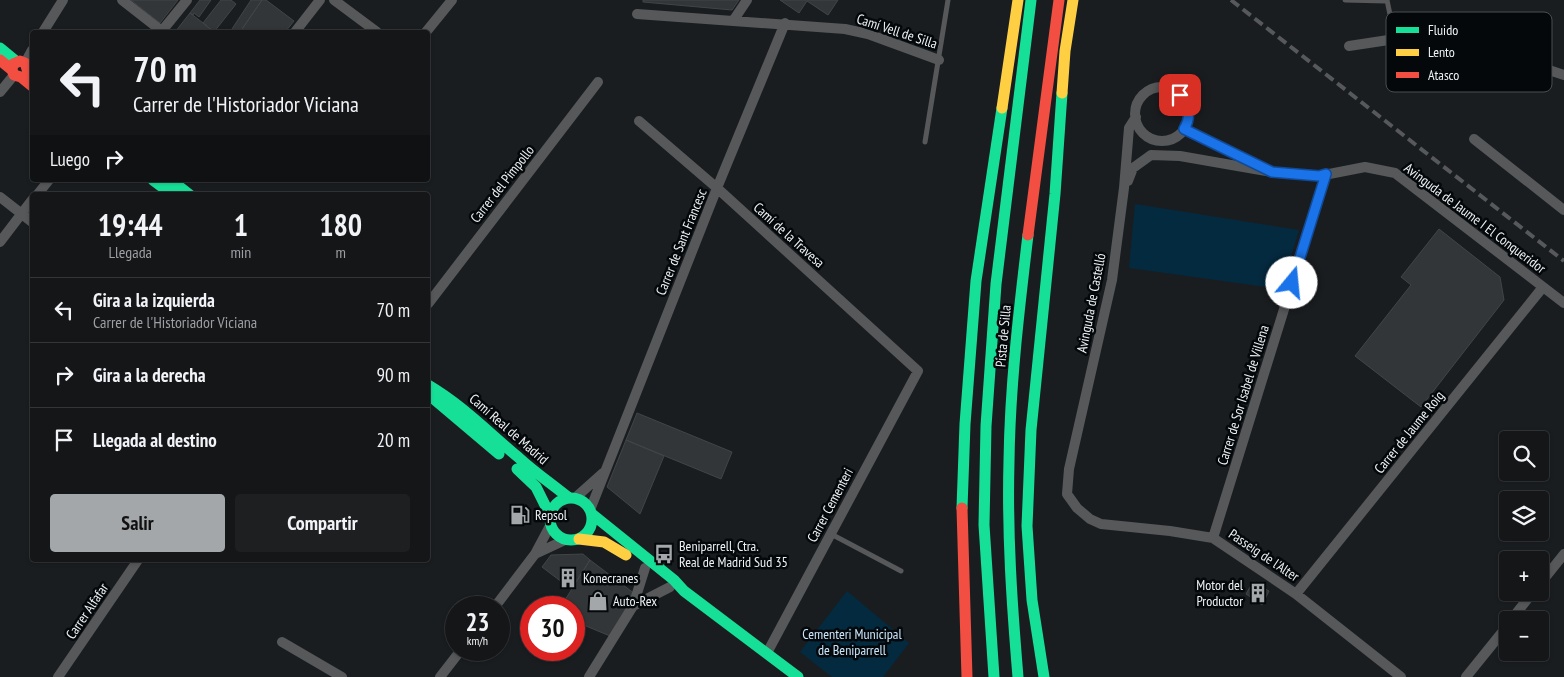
<!DOCTYPE html>
<html lang="es">
<meta charset="utf-8">
<style>
body{margin:0;font-family:"PT Sans Narrow",sans-serif;background:#1d1f21;color:#f1f3f6;height:100vh;display:flex;flex-direction:column;font-size:19px;white-space:nowrap}
*{box-sizing:border-box;margin:0}
p{font-size:16px;color:#9d9fa2}
.icon{flex:none;width:28px;height:28px;fill:none;stroke:currentColor;stroke-width:2;stroke-linecap:round;stroke-linejoin:round}
.map{position:relative;flex:1;overflow:hidden}
.drawer{position:absolute;left:30px;top:192px;width:400px;height:370px;display:flex;flex-direction:column;background:#141618;border-radius:5px;box-shadow:0 1px 4px #0004,0 0 0 1px #333537}
.drawer>*{flex:none}
.guide{position:absolute;left:30px;top:30px;width:400px;height:152px;border-radius:5px;box-shadow:0 1px 4px #0004,0 0 0 1px #333537;background:#141618;color:#f1f3f6;overflow:hidden}
.fabs{position:absolute;left:1499px;top:431px;display:grid;gap:10px}
.fabs a{display:grid;place-items:center;width:50px;height:50px;border-radius:5px;background:#141618;box-shadow:0 1px 4px #0004,0 0 0 1px #333537;font-size:25px}
.speed{position:absolute;left:445px;top:596px;display:flex;gap:10px;font-size:25px;font-weight:700;text-align:center}
.speed>*{display:grid;place-content:center;width:65px;height:65px;border-radius:50%;background:#141618;box-shadow:0 1px 4px #0004,0 0 0 1px #333537;line-height:1}
.speed small{font-size:12px;font-weight:400}
.speed .limit{border:8px solid #d22;background:#fff;color:#111}
.pin{position:absolute;display:grid;place-items:center;width:42px;height:42px;color:#fff;margin:-21px;border-radius:10px;box-shadow:0 2px 8px #0006}
.me{position:absolute;width:55px;margin:-28px;rotate:17deg;stroke-linejoin:round;filter:drop-shadow(0 0 4px #0008)}
.turn{display:flex;align-items:center;gap:18px;height:105px;padding:0 20px;font-size:22px}
.turn .icon{width:65px;height:65px;stroke-width:2.5}
.turn b{display:block;font-size:35px;line-height:42px}
.then{display:flex;align-items:center;height:48px;padding:0 20px;background:#0003;gap:10px;font-size:19px}
.eta{display:flex;justify-content:space-evenly;align-items:center;height:85px;text-align:center}
.eta b{font-size:30px;font-weight:700;line-height:35px}
.button{display:flex;gap:10px;margin-top:auto;padding:10px 20px}
.button a{flex:1;height:58px;border-radius:5px;background:#a3a7aa;color:#111;font-size:20px;font-weight:700;line-height:58px;text-align:center}
.button a+a{background:#1d1f21;color:#f1f3f6}
ul{padding:0;list-style:none}
li{display:flex;align-items:center;gap:15px;height:65px;padding:0 20px;border-top:1px solid #333537}
li div{flex:1}
li b{display:block;font-size:19px}
li em{font-style:normal}
.map>svg:first-child{display:block}
.green{fill:#042a40}
.building{fill:#333639;stroke:#424547}
.lines{fill:none;stroke-linecap:round;stroke-linejoin:round}
.lane{stroke:#56585a;stroke-width:5}
.street{stroke:#56585a;stroke-width:10}
.fast{stroke:#16e098;stroke-width:11}
.slow{stroke:#ffcf43;stroke-width:11}
.jam{stroke:#f24e42;stroke-width:11}
.rail{stroke:#56585c;stroke-width:4;stroke-dasharray:10 5;stroke-linecap:butt}
.route-casing{stroke:#114b97;stroke-width:12}
.route{stroke:#1a73e8;stroke-width:9}
.labels{text-anchor:middle;stroke-width:5;stroke-linejoin:round;paint-order:stroke}
.street-label{font-size:14px;fill:#edf2f5;stroke:#05080a}
.poi-label{font-size:14px;fill:#edf2f5;stroke:#05080a;text-anchor:start}
.park-label{font-size:14px;fill:#c9e6fd;stroke:#05080a}
.key{fill:#05080a;stroke:#4b4e50;stroke-width:1}
.key-label{font-size:14px;fill:#edf2f5}
</style>
<div class="map">
<svg width="1564" height="677" viewBox="0 0 1564 677">
<rect width="100%" height="100%" fill="#1a1d20"/>
<!-- green -->
<path class="green" d="M 1135,204 L 1299,230 L 1281,289 L 1129,268 Z
M 847,591 L 909,643 L 883,677 L 832,677 L 800,652 Z"/>
<!-- building -->
<path class="building" d="M 131,0 L 178,0 L 160,23 Z
M 200,0 L 211,0 L 199,17 L 194,13 L 193,15 L 190,13 Z
M 221,0 L 231,0 L 236,4 L 214,32 L 203,23 Z
M 251,0 L 262,0 L 240,32 L 230,32 Z
M 262,0 L 266,0 L 294,21 L 285,32 L 240,32 Z
M 643,0 L 739,0 L 732,10 L 643,2 Z
M 780,0 L 838,0 L 828,15 L 807,1 L 799,13 Z
M 190,13 L 203,23 L 214,32 L 175,32 Z
M 1439,229 L 1500,277 L 1504,300 L 1421,407 L 1355,356 L 1411,285 L 1401,277 Z
M 637,413 L 732,452 L 721,479 L 626,440 Z
M 626,440 L 664,456 L 640,514 L 607,487 Z
M 583,554 L 590,560 L 571,589 L 542,567 L 551,555 Z
M 590,560 L 635,594 L 610,636 L 574,621 L 574,608 L 560,608 Z
M 1253,582 L 1269,591 L 1262,605 L 1246,594 Z"/>
<g class="lines">
<!-- lane -->
<path class="lane" d="M 1345,0 L 1386,1
M 1387,0 L 1395,39
M 925,142 L 948,0
M 831,534 L 901,571"/>
<!-- street -->
<path class="street" d="M 122,0 L 163,32
M 334,0 L 377,32
M 637,14 L 845,29 L 868,34 L 939,60
M 733,21 L 747,0
M 43,32 L 63,0
M 161,32 L 187,0
M 295,32 L 320,0
M 426,32 L 452,0
M 1349,46 L 1395,39 L 1461,41 L 1564,75
M 25,63 L 32,50
M1135 114a27 27 0 1 1 54 0a27 27 0 1 1-54 0Z
M 0,92 L 14,75
M 1136,117 L 1129,128 L 1124,188 L 1112,280 L 1069,469 L 1067,494 L 1077,508 L 1090,519 L 1101,524 L 1170,531 L 1213,538 L 1296,594 L 1401,677
M 639,121 L 717,188 L 918,371 L 767,653
M 1184,129 L 1260,166
M 1474,139 L 1564,210
M 1128,181 L 1133,168 L 1151,155 L 1180,156 L 1272,172 L 1319,176 L 1365,167 L 1395,173 L 1564,303
M 37,195 L 49,180
M 0,197 L 32,222
M 0,242 L 32,200
M 428,304 L 598,82
M 575,498 L 603,473
M 590,510 L 717,188 L 785,23
M 1213,538 L 1326,174
M 535,554 L 565,540
M 645,568 L 633,606 L 670,587
M 1540,584 L 1564,554
M 1296,594 L 1543,287
M 494,608 L 535,554 L 551,524
M 1511,620 L 1533,592
M 282,642 L 342,677
M 58,677 L 138,560
M 440,677 L 461,650
M 589,677 L 633,606
M 1466,677 L 1508,625"/>
<!-- fast -->
<path class="fast" d="M 0,48 L 17,62
M 153,180 L 173,195
M 171,180 L 190,195
M 428,385 C 462,405 488,432 518,457 C 534,472 552,484 569,498
M 428,394 L 499,454
M 517,469 L 536,487 L 550,515
M550 519a21 21 0 1 1 42 0a21 21 0 1 1-42 0Z
M 962,508 L 965,424 L 976,281 L 1002,108
M 592,514 L 674,580 L 684,591 L 798,677
M 994,677 L 984,525 L 986,426 L 996,284 L 1031,0
M 1018,677 C 1012,605 1007,534 1009,461 C 1010,386 1019,310 1028,235
M 1044,677 L 1032,600 L 1027,526 L 1031,430 L 1055,194 L 1062,93"/>
<!-- slow -->
<path class="slow" d="M 1062,93 L 1065,51 L 1073,0
M 1002,108 L 1018,0
M 579,539 L 604,542 L 626,555"/>
<!-- jam -->
<path class="jam" d="M 0,60 L 12,70 L 14,75 L 21,77 L 32,86
M 12,70 L 13,64 L 20,61 L 25,63 L 27,69 L 32,73
M 1028,235 L 1059,0
M 962,508 L 967,677"/>
<!-- rail -->
<path class="rail" d="M 1231,0 L 1564,261"/>
</g>
<g class="lines">
<defs>
<path id="route" d="M 1180,95 C 1190,105 1191,118 1184,129 L 1272,172 L 1319,176 L 1326,174 L 1292,283"/>
</defs>
<!-- route casing -->
<use href="#route" class="route-casing"/>
<!-- route -->
<use href="#route" class="route"/>
</g>
<!-- icons -->
<defs>
<symbol id="fuel-bare" viewBox="-9 -9 18 18"><path d="M-5.5-6h7V0h2V4h1.3V-2.5L3-4.5l.8-.8L6-3V5H2.5V1h-1V6h-7ZM-4.2-4.7v3.2H.2V-4.7Z" fill="#a3a7aa" stroke="#05080a" stroke-width="2.5" paint-order="stroke"/></symbol>
<symbol id="bus-bare" viewBox="-9 -9 18 18"><path d="M-5-6H5V4H4V6H2V4H-2V6H-4V4H-5ZM-3.5-4V0h7V-4ZM-3.5 1.2v1.5H-2V1.2ZM2 1.2v1.5H3.5V1.2Z" fill="#a3a7aa" stroke="#05080a" stroke-width="2.5" paint-order="stroke"/></symbol>
<symbol id="building-bare" viewBox="-9 -9 18 18"><path d="M-4-6H4V6H1V3H-1V6H-4ZM-2.5-4.3h1.7v1.8h-1.7ZM.8-4.3h1.7v1.8H.8ZM-2.5-1h1.7V.8h-1.7ZM.8-1h1.7V.8H.8Z" fill="#a3a7aa" stroke="#05080a" stroke-width="2.5" paint-order="stroke"/></symbol>
<symbol id="shop-bare" viewBox="-9 -9 18 18"><path d="M-5-2.5h2.3a2.7 3.5 0 0 1 5.4 0H5L5.5 6h-11ZM-1.5-2.5h3a1.5 2.3 0 0 0-3 0Z" fill="#a3a7aa" stroke="#05080a" stroke-width="2.5" paint-order="stroke"/></symbol>
</defs>
<g fill-rule="evenodd">
<use href="#fuel-bare" x="506" y="501" width="28" height="28"/>
<use href="#bus-bare" x="650" y="540" width="28" height="28"/>
<use href="#building-bare" x="554" y="564" width="28" height="28"/>
<use href="#building-bare" x="1244" y="579" width="28" height="28"/>
<use href="#shop-bare" x="584" y="587" width="28" height="28"/>
</g>
<g class="labels">
<!-- street labels -->
<g class="street-label">
<text transform="translate(897 31) rotate(18)" y="5">Camí Vell de Silla</text>
<text transform="translate(502 184) rotate(-52)" y="5">Carrer del Pimpollo</text>
<text transform="translate(1475 218) rotate(37)" y="5">Avinguda de Jaume I El Conqueridor</text>
<text transform="translate(789 235) rotate(42)" y="5">Camí de la Travesa</text>
<text transform="translate(681 242) rotate(-68)" y="5">Carrer de Sant Francesc</text>
<text transform="translate(1091 303) rotate(-79)" y="5">Avinguda de Castelló</text>
<text transform="translate(1003 336) rotate(-85)" y="5">Pista de Silla</text>
<text transform="translate(1243 395) rotate(-73)" y="5">Carrer de Sor Isabel de Villena</text>
<text transform="translate(509 429) rotate(41)" y="5">Camí Real de Madrid</text>
<text transform="translate(1409 432) rotate(-51)" y="5">Carrer de Jaume Roig</text>
<text transform="translate(830 505) rotate(-62)" y="5">Carrer Cementeri</text>
<text transform="translate(1264 555) rotate(34)" y="5">Passeig de l'Alter</text>
<text transform="translate(87 611) rotate(-56)" y="5">Carrer Alfafar</text>
</g>
<!-- poi labels -->
<g class="poi-label">
<text x="535" y="520">Repsol</text>
<text x="679" y="551">Beniparrell, Ctra.<tspan x="679" dy="16">Real de Madrid Sud 35</tspan></text>
<text x="583" y="583">Konecranes</text>
<text x="1243" y="590" text-anchor="end">Motor del<tspan x="1243" dy="16">Productor</tspan></text>
<text x="613" y="606">Auto-Rex</text>
</g>
<!-- park labels -->
<g class="park-label">
<text x="852" y="639">Cementeri Municipal<tspan x="852" dy="16">de Beniparrell</tspan></text>
</g>
</g>
<!-- legend -->
<rect x="1386" y="12" width="166" height="80" rx="8" class="key"/>
<rect x="1396" y="27" width="23" height="6" fill="#16e098"/>
<rect x="1396" y="49" width="23" height="7" fill="#ffcf43"/>
<rect x="1396" y="72" width="23" height="6" fill="#f24e42"/>
<g class="key-label">
<text x="1428" y="35">Fluido</text>
<text x="1428" y="57">Lento</text>
<text x="1428" y="80">Atasco</text>
</g>
</svg>
<div class="fabs">
<a><svg class="icon" aria-label="search" viewBox="0 0 24 24"><circle cx="10" cy="10" r="6"/><path d="M15 15l6 6"/></svg></a>
<a><svg class="icon" aria-label="layers" viewBox="0 0 24 24"><path d="M12 4l9 5-9 5-9-5zM3 14l9 5 9-5"/></svg></a>
<a>+</a>
<a>−</a>
</div>
<div class="speed"><div>23<small>km/h</small></div><div class="limit">30</div></div>
<div class="pin" style="left:1180px;top:95px;background:#d93025"><svg class="icon" aria-label="arrive" viewBox="0 0 24 24"><path d="M6 21V4h12l-3 4 3 4H6"/></svg></div>
<svg class="me" style="left:1292px;top:283px" viewBox="-20 -20 40 40"><circle r="19" fill="#fff"/><path d="M0-13L10 11 0 6-10 11z" fill="#1a73e8"/></svg>
<div class="guide">
<div class="turn"><svg class="icon" aria-label="left" viewBox="0 0 24 24"><path d="M17 20v-9H6M10 6l-5 5 5 5"/></svg><div><b>70 m</b>Carrer de l'Historiador Viciana</div></div>
<div class="then">Luego<svg class="icon" aria-label="right" viewBox="0 0 24 24"><path d="M7 20v-9h11M14 6l5 5-5 5"/></svg></div>
</div>
<section class="drawer">
<div class="eta">
<div><b>19:44</b><p>Llegada</p></div>
<div><b>1</b><p>min</p></div>
<div><b>180</b><p>m</p></div>
</div>
<ul>
<li><svg class="icon" aria-label="left" viewBox="0 0 24 24"><path d="M17 20v-9H6M10 6l-5 5 5 5"/></svg><div><b>Gira a la izquierda</b><p>Carrer de l'Historiador Viciana</p></div><em>70 m</em></li>
<li><svg class="icon" aria-label="right" viewBox="0 0 24 24"><path d="M7 20v-9h11M14 6l5 5-5 5"/></svg><div><b>Gira a la derecha</b></div><em>90 m</em></li>
<li><svg class="icon" aria-label="arrive" viewBox="0 0 24 24"><path d="M6 21V4h12l-3 4 3 4H6"/></svg><div><b>Llegada al destino</b></div><em>20 m</em></li>
</ul>
<div class="button"><a>Salir</a><a>Compartir</a></div>
</section>
</div>
